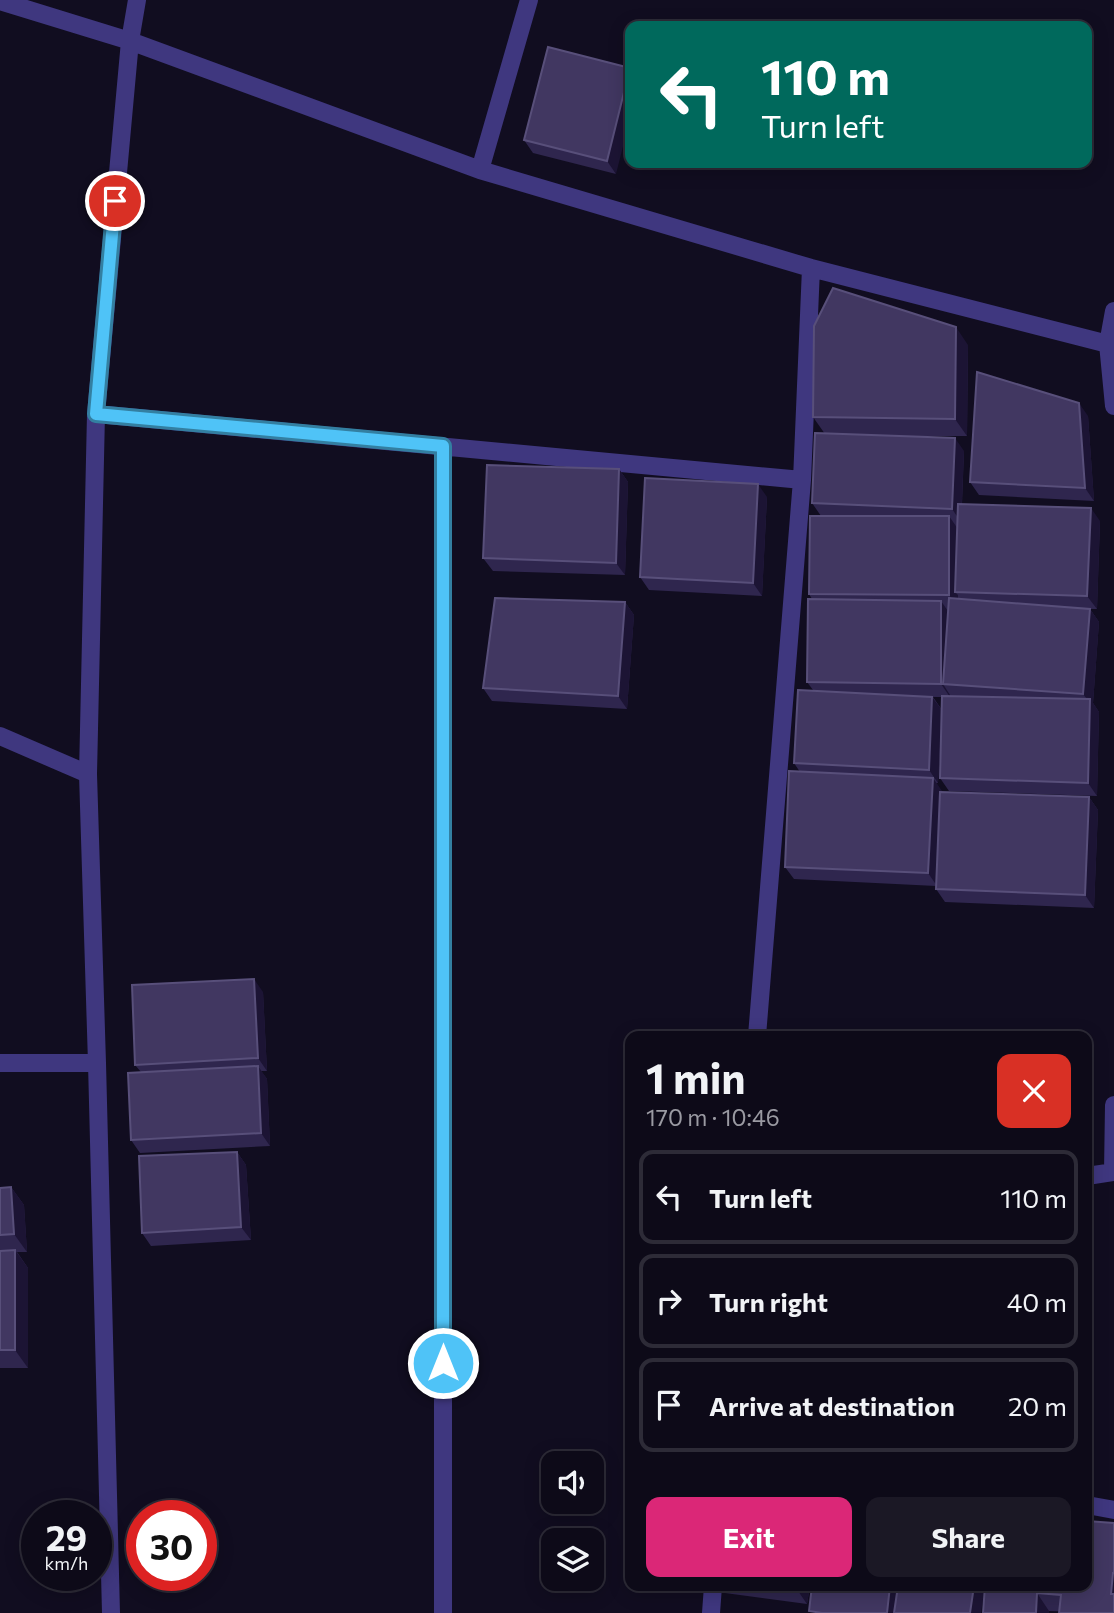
<!DOCTYPE html>
<meta charset="utf-8">
<style>
body{margin:0;font-family:Commissioner,sans-serif;background:#1b1825;color:#f1f3f6;height:100vh;display:flex;flex-direction:column;font-size:26px;white-space:nowrap}
*{box-sizing:border-box;margin:0}
p{font-size:23px;color:#9a9aa2}
.icon{flex:none;width:38px;height:38px;fill:none;stroke:currentColor;stroke-width:2;stroke-linecap:round;stroke-linejoin:round}
.map{position:relative;flex:1;overflow:hidden}
.drawer{position:absolute;left:625px;top:1031px;width:467px;height:560px;display:flex;flex-direction:column;background:#0d0a18;border-radius:14px;box-shadow:0 4px 18px #0003,0 0 0 2px #2d2b37}
.drawer>*{flex:none}
.banner{position:absolute;left:625px;top:21px;width:467px;height:147px;border-radius:14px;box-shadow:0 4px 18px #0003,0 0 0 2px #2d2b37;background:#00695c;color:#fff;overflow:hidden}
.tools{position:absolute;left:541px;top:1451px;display:grid;gap:14px}
.tools a{display:grid;place-items:center;width:63px;height:63px;border-radius:14px;background:#0d0a18;box-shadow:0 4px 18px #0003,0 0 0 2px #2d2b37;font-size:35px}
.speed{position:absolute;left:21px;top:1500px;display:flex;gap:14px;font-size:35px;font-weight:700;text-align:center}
.speed>*{display:grid;place-content:center;width:91px;height:91px;border-radius:50%;background:#0d0a18;box-shadow:0 4px 18px #0003,0 0 0 2px #2d2b37;line-height:1}
.speed small{font-size:18px;font-weight:400}
.speed .limit{border:10px solid #d22;background:#fff;color:#111}
.pin{position:absolute;display:grid;place-items:center;width:60px;height:60px;color:#fff;margin:-30px;border:4px solid #fff;border-radius:50%;box-shadow:0 2px 7px #0007}
.me{position:absolute;width:77px;margin:-38px;rotate:0deg;stroke-linejoin:round;filter:drop-shadow(0 0 5px #0008)}
.turn{display:flex;align-items:center;gap:24px;height:147px;padding:0 21px;font-size:32px}
.turn .icon{width:91px;height:91px;stroke-width:2.5}
.turn b{display:block;font-size:49px;line-height:60px}
.round{display:grid;place-items:center;flex:none;width:74px;height:74px;border-radius:14px;background:#1b1825}
.summary{display:flex;align-items:center;justify-content:space-between;height:119px;padding:0 21px}
h1{font-size:42px;font-weight:700;line-height:52px}
.primary-button{display:flex;gap:14px;margin-top:auto;padding:14px 21px}
.primary-button a{flex:1;height:80px;border-radius:14px;background:#db2777;color:#fff;font-size:28px;font-weight:700;line-height:80px;text-align:center}
.primary-button a+a{background:#1b1825;color:#f1f3f6}
ul{padding:0;list-style:none}
li{display:flex;align-items:center;gap:21px;height:94px;margin:0 14px 10px;padding:0 7px;border:4px solid #2d2b37;border-radius:14px}
li div{flex:1}
li b{display:block;font-size:26px}
li em{font-style:normal}
.map>svg:first-child{display:block}
.lines{fill:none;stroke-linecap:round;stroke-linejoin:round}
.street{stroke:#3f377f;stroke-width:18}
.wall{fill:#2f264e;fill-rule:evenodd}
.shaded-wall{fill:#1c1434}
.building{fill:#413761;stroke:#584f7a;stroke-width:2}
.route-casing{stroke:#337fa1;stroke-width:18}
.route{stroke:#4fc3f7;stroke-width:12}
</style>
<div class="map">
<svg width="1114" height="1613" viewBox="0 0 1114 1613">
<rect width="100%" height="100%" fill="#110d20"/>
<g class="lines">
<!-- street -->
<path class="street" d="M 0,1 L 130,41 L 480,170 L 811,268 L 1108,344
M 480,170 L 529,0
M 1114,311 L 1108,344 L 1114,406
M 96,414 L 802,480
M 443,446 L 443,1613
M 0,736 L 88,774
M 757,1036 L 802,480 L 811,268
M 0,1063 L 97,1063
M 1113,1172 L 1114,1105
M 1087,1176 L 1114,1172
M 1087,1505 L 1114,1510
M 111,1613 L 97,1063 L 88,774 L 96,414 L 130,41 L 137,0
M 711,1613 L 713,1586"/>
</g>
<!-- wall -->
<path class="wall" d="M 548,47 L 616,174 L 533,153 L 524,140 Z
M 968,345 L 967,436 L 880,436 L 964,451 L 962,504 L 1100,521 L 1097,609 L 1086,609 L 1090,609 L 1099,622 L 1093,703 L 1099,712 L 1097,796 L 949,791 L 940,778 L 942,710 L 938,783 L 936,783 L 942,792 L 1089,797 L 1098,810 L 1094,908 L 945,902 L 936,889 L 936,886 L 794,879 L 785,867 L 800,772 L 794,763 L 813,690 L 807,682 L 812,599 L 809,594 L 821,516 L 812,503 L 825,434 L 813,417 ZM 933,697 L 942,697 L 942,710 Z
M 1088,416 L 1094,501 L 979,495 L 970,482 Z
M 619,469 L 628,482 L 625,575 L 493,571 L 483,558 Z
M 767,497 L 762,596 L 649,590 L 640,577 Z
M 625,602 L 634,615 L 627,709 L 492,701 L 483,688 Z
M 263,992 L 267,1071 L 261,1071 L 267,1079 L 270,1146 L 140,1153 L 131,1140 L 141,1072 L 135,1065 Z
M 237,1152 L 246,1165 L 251,1240 L 151,1246 L 142,1233 Z
M 11,1187 L 24,1205 L 27,1252 L 17,1252 L 28,1268 L 28,1368 L 0,1368 L 0,1188 Z
M 1114,1523 L 1114,1613 L 1049,1611 L 1049,1613 L 983,1613 Z
M 720,1586 L 810,1586 L 807,1604 L 725,1593 Z"/>
<!-- shaded-wall -->
<path class="shaded-wall" d="M 630,71 L 630,119 L 616,174 L 607,161 Z
M 956,327 L 968,345 L 967,436 L 955,419 Z
M 1079,403 L 1088,416 L 1094,501 L 1085,488 Z
M 955,438 L 964,451 L 961,522 L 952,509 Z
M 619,469 L 628,482 L 625,575 L 616,563 Z
M 758,484 L 767,497 L 762,596 L 753,583 Z
M 1091,508 L 1100,521 L 1097,609 L 1087,596 Z
M 949,516 L 958,529 L 955,592 L 958,595 L 958,608 L 949,595 Z
M 941,601 L 950,614 L 943,684 L 950,695 L 950,697 L 941,684 Z
M 625,602 L 634,615 L 627,709 L 618,696 Z
M 1090,609 L 1099,622 L 1093,703 L 1099,712 L 1097,796 L 1088,783 L 1090,703 L 1083,694 Z
M 932,697 L 942,710 L 938,783 L 929,770 Z
M 933,778 L 942,791 L 937,886 L 928,873 Z
M 1089,797 L 1098,810 L 1094,908 L 1085,895 Z
M 254,979 L 263,992 L 267,1071 L 258,1058 Z
M 258,1066 L 267,1079 L 270,1146 L 261,1133 Z
M 237,1152 L 246,1165 L 251,1240 L 241,1227 Z
M 11,1187 L 24,1205 L 27,1252 L 14,1234 Z
M 15,1250 L 28,1268 L 28,1368 L 15,1350 Z
M 1113,1573 L 1114,1575 L 1114,1598 L 1111,1594 Z
M 799,1586 L 810,1586 L 807,1604 L 798,1591 Z
M 890,1586 L 901,1586 L 898,1613 L 887,1613 Z
M 974,1586 L 985,1586 L 981,1613 L 970,1613 Z
M 1037,1593 L 1049,1611 L 1049,1613 L 1036,1613 Z"/>
<!-- building -->
<path class="building" d="M 548,47 L 630,68 L 607,161 L 524,140 Z
M 833,288 L 956,327 L 955,419 L 813,417 L 814,326 Z
M 977,372 L 1079,403 L 1085,488 L 970,482 Z
M 815,433 L 955,438 L 952,509 L 812,503 Z
M 487,465 L 619,469 L 616,563 L 483,558 Z
M 645,478 L 758,484 L 753,583 L 640,577 Z
M 958,504 L 1091,508 L 1087,596 L 955,592 Z
M 810,516 L 949,516 L 949,595 L 809,594 Z
M 495,598 L 625,602 L 618,696 L 483,688 Z
M 949,598 L 1090,609 L 1083,694 L 943,684 Z
M 808,599 L 941,601 L 941,684 L 807,682 Z
M 798,690 L 932,697 L 929,770 L 794,763 Z
M 942,696 L 1090,699 L 1088,783 L 940,778 Z
M 789,771 L 933,778 L 928,873 L 785,867 Z
M 940,792 L 1089,797 L 1085,895 L 936,889 Z
M 254,979 L 258,1058 L 135,1065 L 132,985 Z
M 258,1066 L 261,1133 L 131,1140 L 128,1073 Z
M 237,1152 L 241,1227 L 142,1233 L 139,1156 Z
M 11,1187 L 14,1234 L 0,1235 L 0,1188 Z
M 15,1250 L 15,1350 L 0,1350 L 0,1251 Z
M 1087,1521 L 1114,1523 L 1114,1573 L 1113,1573 L 1111,1594 L 1114,1594 L 1114,1613 L 1059,1613 L 1061,1595 L 1037,1593 L 1036,1613 L 983,1613 L 985,1586 L 1087,1586 Z
M 758,1586 L 799,1586 L 798,1591 Z
M 812,1586 L 890,1586 L 887,1613 L 822,1613 L 809,1611 Z
M 898,1586 L 974,1586 L 970,1613 L 894,1613 Z"/>
<g class="lines">
<defs>
<path id="route" d="M 115,201 L 96,414 L 443,446 L 443,1363"/>
</defs>
<!-- route casing -->
<use href="#route" class="route-casing"/>
<!-- route -->
<use href="#route" class="route"/>
</g>
</svg>
<div class="tools">
<a><svg class="icon" aria-label="sound" viewBox="0 0 24 24"><path d="M4 9h4l5-4v14l-5-4H4zM17 9q2 3 0 6"/></svg></a>
<a><svg class="icon" aria-label="layers" viewBox="0 0 24 24"><path d="M12 4l9 5-9 5-9-5zM3 14l9 5 9-5"/></svg></a>
</div>
<div class="speed"><div>29<small>km/h</small></div><div class="limit">30</div></div>
<div class="pin" style="left:115px;top:201px;background:#d93025"><svg class="icon" aria-label="arrive" viewBox="0 0 24 24"><path d="M6 21V4h12l-3 4 3 4H6"/></svg></div>
<svg class="me" style="left:443px;top:1363px" viewBox="-20 -20 40 40"><circle r="17" fill="#4fc3f7" stroke="#fff" stroke-width="3"/><path d="M0-11L8 9 0 5-8 9z" fill="#fff"/></svg>
<div class="banner">
<div class="turn"><svg class="icon" aria-label="left" viewBox="0 0 24 24"><path d="M17 20v-9H6M10 6l-5 5 5 5"/></svg><div><b>110 m</b>Turn left</div></div>
</div>
<section class="drawer">
<div class="summary"><div><h1>1 min</h1><p>170 m · 10:46</p></div><a class="round" style="background:#d93025;color:#fff"><svg class="icon" aria-label="close" viewBox="0 0 24 24"><path d="M6 6l12 12M18 6L6 18"/></svg></a></div>
<ul>
<li><svg class="icon" aria-label="left" viewBox="0 0 24 24"><path d="M17 20v-9H6M10 6l-5 5 5 5"/></svg><div><b>Turn left</b></div><em>110 m</em></li>
<li><svg class="icon" aria-label="right" viewBox="0 0 24 24"><path d="M7 20v-9h11M14 6l5 5-5 5"/></svg><div><b>Turn right</b></div><em>40 m</em></li>
<li><svg class="icon" aria-label="arrive" viewBox="0 0 24 24"><path d="M6 21V4h12l-3 4 3 4H6"/></svg><div><b>Arrive at destination</b></div><em>20 m</em></li>
</ul>
<div class="primary-button"><a>Exit</a><a>Share</a></div>
</section>
</div>
